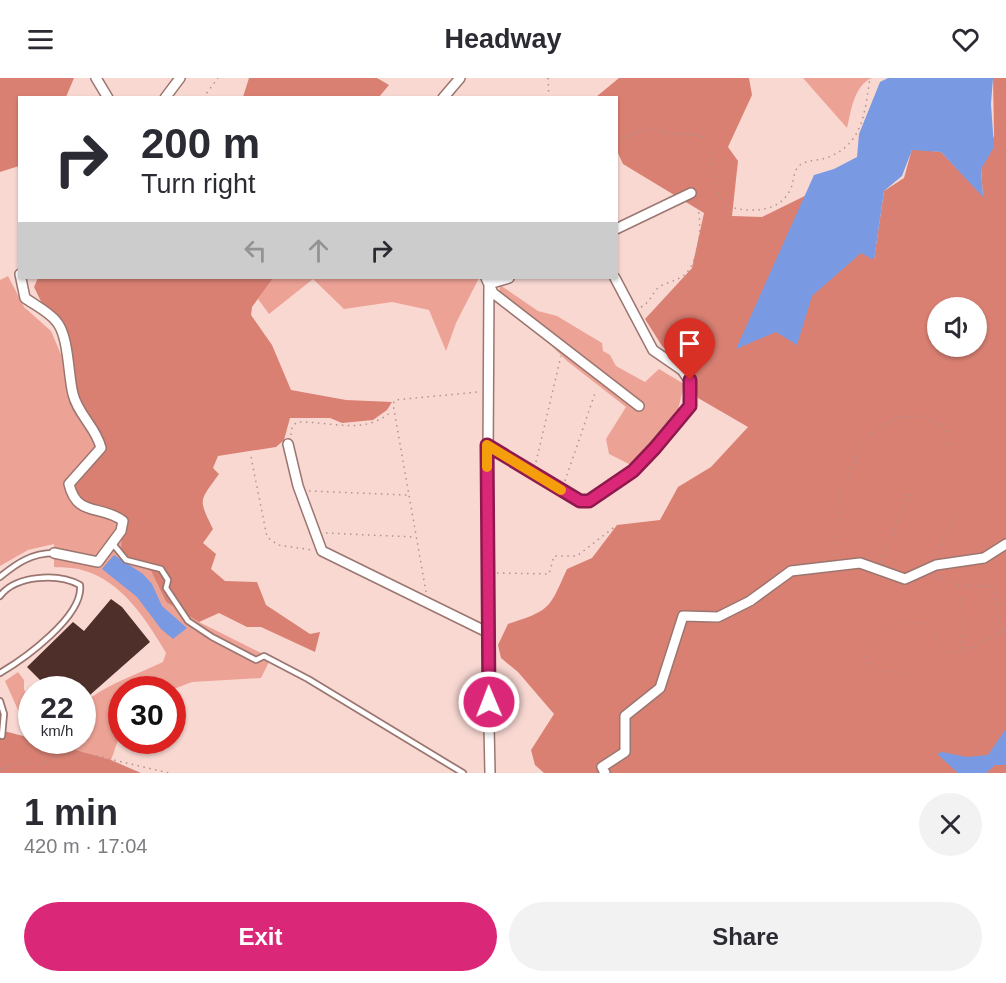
<!DOCTYPE html>
<meta charset="utf-8">
<style>
body{margin:0;font-family:Helvetica,sans-serif;background:#f2f2f3;color:#2b2b33;height:100vh;display:flex;flex-direction:column;font-size:22px;white-space:nowrap}
*{box-sizing:border-box;margin:0}
p{font-size:20px;color:#7c7c81}
.icon{flex:none;width:33px;height:33px;fill:none;stroke:currentColor;stroke-width:2;stroke-linecap:round;stroke-linejoin:round}
.map{position:relative;height:695px;overflow:hidden}
.sheet{display:flex;flex-direction:column;background:#fff;flex:1}
.sheet>*{flex:none}
.top-card{position:absolute;left:18px;top:18px;width:600px;height:183px;border-radius:0px;box-shadow:0 2px 4px #0004;background:#fff;color:#2b2b33;overflow:hidden}
.buttons{position:absolute;left:927px;top:219px;display:grid;gap:12px}
.buttons a{display:grid;place-items:center;width:60px;height:60px;border-radius:50%;background:#fff;box-shadow:0 2px 4px #0004;font-size:30px}
.speed{position:absolute;left:18px;top:598px;display:flex;gap:12px;font-size:30px;font-weight:700;text-align:center}
.speed>*{display:grid;place-content:center;width:78px;height:78px;border-radius:50%;background:#fff;box-shadow:0 2px 4px #0004;line-height:1}
.speed small{font-size:15px;font-weight:400}
.speed .limit{border:9px solid #d22;background:#fff;color:#111}
.pin{position:absolute;display:grid;place-items:center;width:51px;height:51px;color:#fff;margin:-62px -26px;border-radius:50% 50% 50% 0;rotate:-45deg;box-shadow:0 0 6px #0007}
.pin .icon{rotate:45deg}
.me{position:absolute;width:66px;margin:-33px;rotate:359deg;stroke-linejoin:round;filter:drop-shadow(0 0 4px #0008)}
.turn{display:flex;align-items:center;gap:21px;height:126px;padding:0 24px;font-size:27px}
.turn .icon{width:78px;height:78px;stroke-width:2.5}
.turn b{display:block;font-size:42px;line-height:51px}
.lanes{display:flex;align-items:center;height:57px;padding:0 24px;background:#0003;justify-content:center;gap:30px;direction:ltr}
.lanes .off{opacity:.35}
.round{display:grid;place-items:center;flex:none;width:63px;height:63px;border-radius:32px;background:#f2f2f3}
.head{display:flex;align-items:center;justify-content:space-between;height:102px;padding:0 24px}
h1{font-size:36px;font-weight:800;line-height:45px}
.cta{display:flex;gap:12px;margin-top:auto;padding:12px 24px}
.cta a{flex:1;height:69px;border-radius:36px;background:#db2777;color:#fff;font-size:24px;font-weight:800;line-height:69px;text-align:center}
.cta a+a{background:#f2f2f3;color:#2b2b33}
header{display:flex;justify-content:space-between;align-items:center;height:78px;padding:0 24px;background:#fff;font-size:27px;font-weight:800}
.map>svg:first-child{display:block}
.green{fill:#eda296}
.forest{fill:#d98073;fill-rule:evenodd}
.water{fill:#799ae2}
.building{fill:#4e2f2a}
.lines{fill:none;stroke-linecap:round;stroke-linejoin:round}
.lane-casing{stroke:#9b7670;stroke-width:8}
.street-casing{stroke:#9b7670;stroke-width:12}
.path{stroke:#ae948f;stroke-width:1.5;stroke-dasharray:1.5 4.5;stroke-linecap:butt}
.lane{stroke:#fff;stroke-width:4.5}
.street{stroke:#fff;stroke-width:9}
.route-casing{stroke:#8e194d;stroke-width:15}
.route{stroke:#db2777;stroke-width:10}
.slow{stroke:#f59e0b;stroke-width:10}
</style>
<header><svg class="icon" aria-label="menu" viewBox="0 0 24 24"><path d="M4 6h16M4 12h16M4 18h16"/></svg>Headway<svg class="icon" aria-label="heart" viewBox="0 0 24 24"><path d="M12 20l-8-8c-3-5 5-10 8-4 3-6 11-1 8 4z"/></svg></header>
<div class="map">
<svg width="1006" height="695" viewBox="0 0 1006 695">
<rect width="100%" height="100%" fill="#f9d8d2"/>
<!-- green -->
<path class="green" d="M 803,0 L 872,0 C 854,7 851,33 847,50 Z
M 8,198 L 24,229 L 51,253 L 101,370 L 113,436 L 151,493 L 166,524 L 201,545 L 271,580 L 261,600 L 192,604 L 171,612 L 122,612 L 121,654 L 111,682 L 43,686 L 32,663 L 82,663 L 83,638 L 87,638 L 89,621 C 112,604 138,596 163,584 L 166,575 C 146,541 122,503 82,492 C 73,489 63,490 54,489 L 54,466 L 28,472 L 0,488 L 0,202 Z
M 272,200 L 479,200 L 456,245 L 446,273 L 429,232 L 392,224 L 344,231 L 313,201 L 269,236 L 258,221 Z
M 500,207 L 538,233 L 557,238 L 602,265 L 603,273 L 610,277 L 616,288 L 645,304 L 659,291 L 684,306 L 678,332 L 633,388 L 609,376 L 606,361 L 626,329 L 567,283 L 499,216 Z
M 18,594 L 24,602 L 24,612 L 31,619 L 31,661 L 5,603 Z"/>
<!-- forest -->
<path class="forest" d="M 0,0 L 74,0 L 66,19 L 20,20 L 19,88 L 0,94 Z
M 249,0 L 377,0 L 389,7 L 379,19 L 243,19 Z
M 619,0 L 749,0 L 752,17 L 728,69 L 738,83 L 732,138 L 762,139 L 827,107 L 874,181 L 884,113 L 904,100 L 912,71 L 941,74 L 983,118 L 981,91 L 994,58 L 993,0 L 1006,0 L 1006,695 L 544,695 L 535,687 L 531,672 L 554,636 L 518,594 L 501,580 L 498,567 L 508,546 C 551,532 549,531 567,491 L 592,480 L 617,447 L 660,442 L 678,409 L 711,389 L 748,349 L 698,320 L 689,292 L 662,268 L 645,241 L 692,190 L 704,135 L 623,86 L 617,73 L 616,20 L 596,19 ZM 938,230 L 976,230 L 976,268 L 938,268 Z
M 38,200 L 273,200 L 252,229 L 251,237 L 272,267 L 291,312 L 346,322 L 392,324 L 387,332 L 373,342 L 342,345 L 330,340 L 290,340 L 284,362 L 276,369 L 218,378 L 213,390 L 219,396 C 199,424 198,420 213,451 L 203,465 L 216,476 L 211,491 L 225,503 L 257,504 L 266,527 L 310,556 L 320,554 L 315,574 L 261,549 L 247,549 L 219,535 L 199,544 L 166,524 L 151,493 L 128,482 L 121,471 L 123,443 L 79,426 L 70,408 L 100,370 L 73,315 L 61,253 L 47,236 L 34,209 Z
M 0,652 L 31,660 L 32,663 L 43,663 L 111,682 L 141,695 L 0,695 Z"/>
<!-- water -->
<path class="water" d="M 888,0 L 993,0 L 991,26 L 994,69 L 981,91 L 983,119 L 941,74 L 912,72 L 902,98 L 884,113 L 874,182 L 861,175 L 812,218 L 797,267 L 776,254 L 736,271 L 814,97 L 834,91 L 857,79 L 859,56 L 880,4 Z
M 114,477 L 143,496 L 152,506 L 162,528 L 187,550 L 173,561 L 161,551 L 137,519 L 102,491 Z
M 1005,652 L 1006,687 L 995,687 L 986,695 L 958,695 L 937,676 L 942,674 L 967,679 L 988,677 Z"/>
<!-- building -->
<path class="building" d="M 111,521 L 122,529 L 150,564 L 82,624 L 82,612 L 50,612 L 27,589 L 73,544 L 84,553 Z"/>
<g class="lines">
<defs>
<path id="lane" d="M 113,466 L 126,482 L 161,491 L 168,502 L 166,510 L 188,543 L 212,559 L 256,582 L 264,578 L 308,601 L 463,695
M 0,499 C 17,485 32,475 54,475
M 0,518 C 16,497 58,495 80,507 C 84,538 24,581 0,595
M 0,623 L 4,636 L 2,658"/>
<path id="street" d="M 96,0 L 108,20
M 165,20 L 180,0
M 443,20 L 460,0
M 616,151 L 691,115
M 20,196 L 25,220 C 35,227 49,234 56,243 C 69,257 68,297 73,316 C 78,337 96,349 101,370 L 69,406 C 77,440 101,426 123,443 L 121,453 L 98,484 L 54,475
M 486,200 L 493,215 L 639,328
M 489,206 L 487,554 L 490,695
M 489,206 L 509,200
M 288,366 L 298,408 L 322,473 L 487,554
M 487,367 L 580,423 L 589,423 L 633,393 L 689,328 L 689,302 L 682,292 L 653,272 L 615,200
M 605,695 L 602,689 L 625,674 L 625,638 L 660,610 L 683,538 L 718,539 L 750,523 L 791,493 L 860,485 L 905,501 L 936,487 L 984,480 L 1006,466"/>
</defs>
<!-- lane casing -->
<use href="#lane" class="lane-casing"/>
<!-- street casing -->
<use href="#street" class="street-casing"/>
<!-- path -->
<path class="path" d="M 548,0 L 549,20
M 203,20 L 218,0
M 616,65 L 625,59 L 652,50 C 674,61 683,52 703,59 C 715,80 712,106 724,127 C 746,135 779,136 790,112 C 795,103 792,94 800,87 C 808,81 822,83 831,78 C 864,64 865,31 870,0
M 641,229 C 651,224 651,216 659,209 C 667,204 677,203 684,197 C 700,185 704,139 695,122
M 291,357 L 292,349 L 297,344 C 331,343 364,358 392,333
M 251,379 L 267,459 L 278,467 L 312,472
M 536,384 L 561,278
M 565,403 L 595,315
M 309,413 L 407,417
M 326,455 L 414,459
M 837,478 L 838,425 L 864,361 L 897,339 L 924,338 L 946,351 L 949,367
M 935,478 L 957,432
M 880,484 L 909,416
M 497,495 L 549,496 L 554,478 L 577,478 L 617,447
M 936,498 L 960,508 L 994,508 L 1001,554 L 1006,550
M 426,514 L 393,326 L 395,322 L 478,314
M 961,521 L 963,573
M 906,596 L 870,591 L 866,575 L 895,543 L 926,546 L 950,573 L 963,574 L 1001,554
M 0,691 L 17,685 L 43,686 L 62,674 L 77,679 L 97,678 L 169,695"/>
<!-- lane -->
<use href="#lane" class="lane"/>
<!-- street -->
<use href="#street" class="street"/>
</g>
<g class="lines">
<defs>
<path id="route" d="M 489,624 L 487,367 L 580,423 L 589,423 L 633,393 L 655,370 L 690,328 L 690,302"/>
</defs>
<!-- route casing -->
<use href="#route" class="route-casing"/>
<!-- route -->
<use href="#route" class="route"/>
<!-- slow -->
<path class="slow" d="M 487,389 L 487,367 L 561,412"/>
</g>
</svg>
<div class="buttons">
<a><svg class="icon" aria-label="sound" viewBox="0 0 24 24"><path d="M4 9h4l5-4v14l-5-4H4zM17 9q2 3 0 6"/></svg></a>
</div>
<div class="speed"><div>22<small>km/h</small></div><div class="limit">30</div></div>
<div class="pin" style="left:690px;top:302px;background:#d93025"><svg class="icon" aria-label="arrive" viewBox="0 0 24 24"><path d="M6 21V4h12l-3 4 3 4H6"/></svg></div>
<svg class="me" style="left:489px;top:624px" viewBox="-20 -20 40 40"><circle r="17" fill="#db2777" stroke="#fff" stroke-width="3"/><path d="M0-11L8 9 0 5-8 9z" fill="#fff"/></svg>
<div class="top-card">
<div class="turn"><svg class="icon" aria-label="right" viewBox="0 0 24 24"><path d="M7 20v-9h11M14 6l5 5-5 5"/></svg><div><b>200 m</b>Turn right</div></div>
<div class="lanes"><svg class="icon off" aria-label="left" viewBox="0 0 24 24"><path d="M17 20v-9H6M10 6l-5 5 5 5"/></svg><svg class="icon off" aria-label="ahead" viewBox="0 0 24 24"><path d="M12 20V5M6 11l6-6 6 6"/></svg><svg class="icon" aria-label="right" viewBox="0 0 24 24"><path d="M7 20v-9h11M14 6l5 5-5 5"/></svg></div>
</div>
</div>
<section class="sheet">
<div class="head"><div><h1>1 min</h1><p>420 m · 17:04</p></div><a class="round"><svg class="icon" aria-label="close" viewBox="0 0 24 24"><path d="M6 6l12 12M18 6L6 18"/></svg></a></div>
<div class="cta"><a>Exit</a><a>Share</a></div>
</section>
